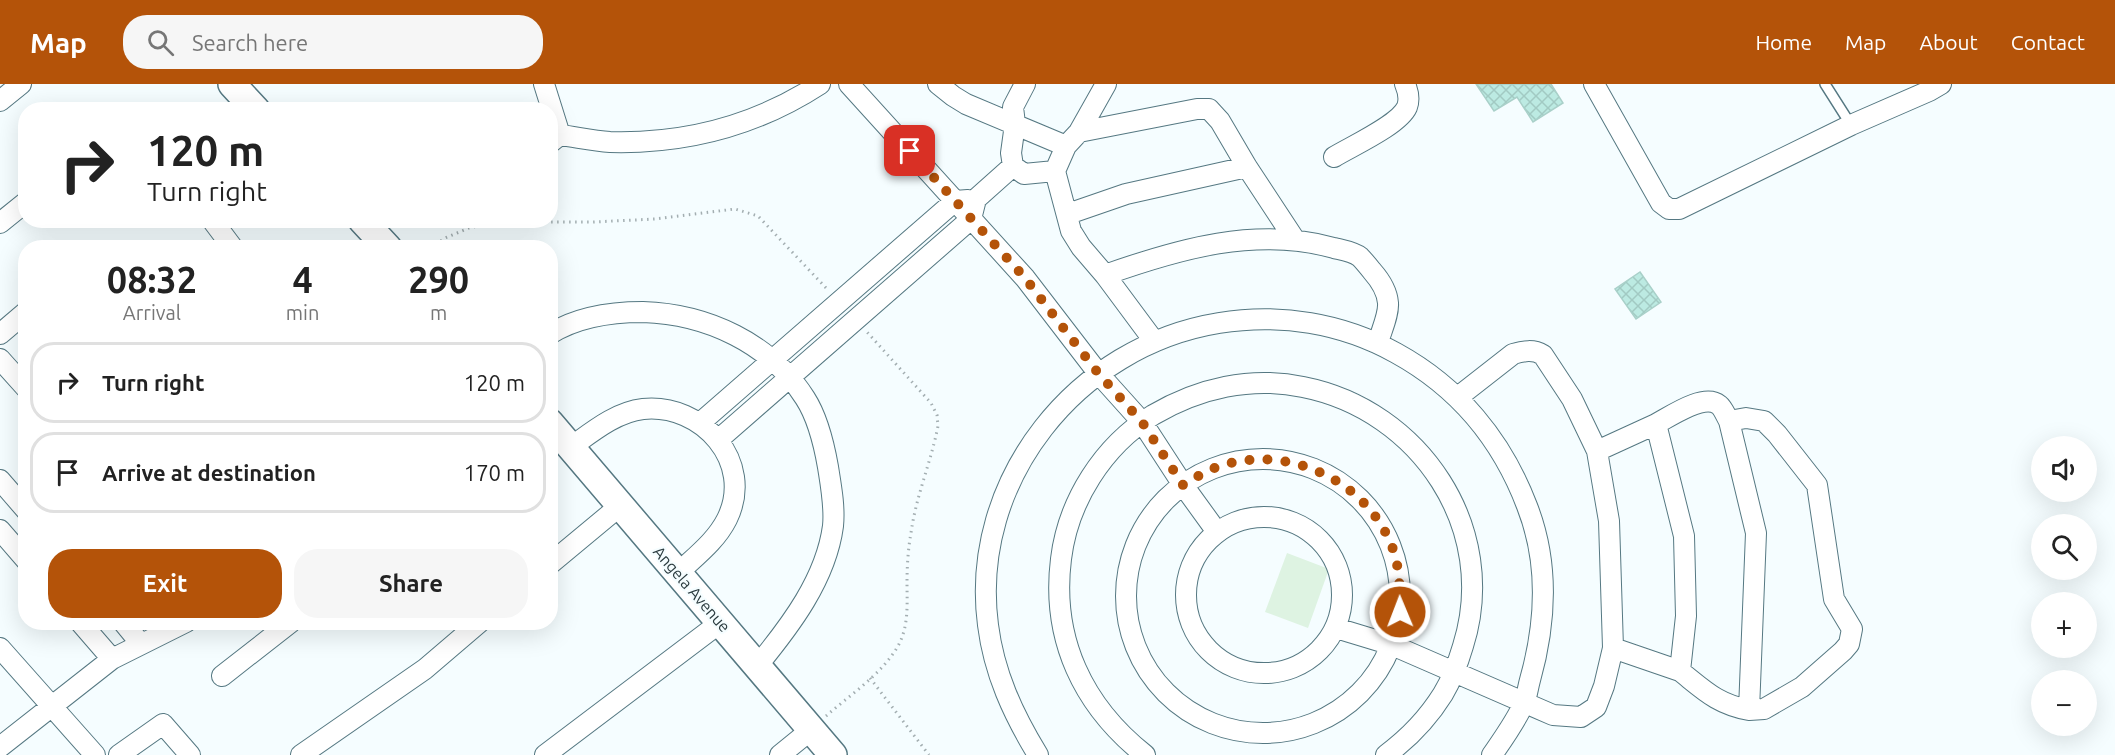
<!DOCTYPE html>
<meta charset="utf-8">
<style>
body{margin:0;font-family:Ubuntu,sans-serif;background:#f6f6f6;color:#222;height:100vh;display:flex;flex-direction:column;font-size:22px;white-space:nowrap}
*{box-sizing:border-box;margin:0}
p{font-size:20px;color:#767676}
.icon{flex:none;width:33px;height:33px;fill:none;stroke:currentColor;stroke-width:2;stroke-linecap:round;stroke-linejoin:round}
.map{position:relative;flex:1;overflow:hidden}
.side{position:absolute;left:18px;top:156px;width:540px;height:390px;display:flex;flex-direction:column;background:#fff;border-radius:24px;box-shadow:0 6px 24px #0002}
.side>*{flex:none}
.hud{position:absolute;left:18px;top:18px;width:540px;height:126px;border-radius:24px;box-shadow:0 6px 24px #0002;background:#fff;color:#222;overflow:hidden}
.tools{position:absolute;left:2031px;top:352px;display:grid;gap:12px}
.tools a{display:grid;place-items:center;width:66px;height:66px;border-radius:50%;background:#fff;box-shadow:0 6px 24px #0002;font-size:30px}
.pin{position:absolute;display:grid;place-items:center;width:51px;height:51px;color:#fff;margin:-26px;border-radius:12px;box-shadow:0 3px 9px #0006}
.me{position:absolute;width:66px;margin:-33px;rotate:359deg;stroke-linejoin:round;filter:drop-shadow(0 0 4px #0008)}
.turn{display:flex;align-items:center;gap:21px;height:126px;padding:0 30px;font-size:27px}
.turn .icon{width:78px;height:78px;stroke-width:2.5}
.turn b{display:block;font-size:42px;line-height:51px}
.eta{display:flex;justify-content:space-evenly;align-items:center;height:102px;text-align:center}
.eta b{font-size:36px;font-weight:700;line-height:42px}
.button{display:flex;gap:12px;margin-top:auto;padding:12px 30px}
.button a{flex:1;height:69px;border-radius:24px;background:#b45309;color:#fff;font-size:24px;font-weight:700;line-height:69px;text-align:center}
.button a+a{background:#f6f6f6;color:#222}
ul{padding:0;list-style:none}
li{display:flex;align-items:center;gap:18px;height:81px;margin:0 12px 9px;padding:0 18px;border:3px solid #e0e0e0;border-radius:24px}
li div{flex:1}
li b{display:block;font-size:22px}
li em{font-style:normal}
header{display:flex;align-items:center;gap:36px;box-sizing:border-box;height:84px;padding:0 30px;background:#b45309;color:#fff}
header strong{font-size:28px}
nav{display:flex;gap:33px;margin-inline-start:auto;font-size:21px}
.search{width:420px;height:54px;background:#f6f6f6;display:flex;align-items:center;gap:15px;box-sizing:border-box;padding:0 21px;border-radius:24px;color:#767676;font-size:22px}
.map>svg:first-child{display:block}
.grass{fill:#def3e2}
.building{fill:url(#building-cross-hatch);stroke:#a9d0c9;stroke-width:1.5}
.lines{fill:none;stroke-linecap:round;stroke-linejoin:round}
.lane-casing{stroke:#557882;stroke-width:12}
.street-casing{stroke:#557882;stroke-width:22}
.secondary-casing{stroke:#557882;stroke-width:30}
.path{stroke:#a3aeb1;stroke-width:3;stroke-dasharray:1.5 4.5;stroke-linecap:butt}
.lane{stroke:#fff;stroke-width:9}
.street{stroke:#fff;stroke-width:20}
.secondary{stroke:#fff;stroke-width:27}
.route{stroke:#b45309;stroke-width:10;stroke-dasharray:0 18}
.labels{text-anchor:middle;stroke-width:4.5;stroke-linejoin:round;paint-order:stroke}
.street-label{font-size:16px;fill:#2b3b3f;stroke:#f5fdff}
</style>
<header>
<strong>Map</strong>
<div class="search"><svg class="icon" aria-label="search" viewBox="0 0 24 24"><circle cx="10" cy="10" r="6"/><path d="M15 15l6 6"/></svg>Search here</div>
<nav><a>Home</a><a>Map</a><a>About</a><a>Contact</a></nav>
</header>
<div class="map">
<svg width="2115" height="671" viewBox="0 0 2115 671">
<defs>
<pattern id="building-cross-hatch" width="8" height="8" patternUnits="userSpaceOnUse" patternTransform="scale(1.5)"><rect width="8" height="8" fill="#bceae2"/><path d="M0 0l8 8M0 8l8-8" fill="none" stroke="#a2cac3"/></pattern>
</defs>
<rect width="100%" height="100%" fill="#f5fdff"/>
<!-- grass -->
<path class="grass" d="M 1287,469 L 1329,485 L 1308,544 L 1265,528 Z"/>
<!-- building -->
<path class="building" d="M 1476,0 L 1551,0 L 1563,19 L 1533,38 L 1517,13 L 1494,27 Z
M 1640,188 L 1661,218 L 1636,235 L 1615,205 Z"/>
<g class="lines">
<defs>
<path id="lane" d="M 1825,0 L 1851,41"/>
<path id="street" d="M 544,0 L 560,51
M 849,0 L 1025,194 L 1098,289 L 1142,338 L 1183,401 L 1217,448
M 938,0 L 953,12 L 966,20 L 1066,62
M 1025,0 L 1013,23 L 1015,40 L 1011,69 L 1013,82 L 1024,90 L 1055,87
M 1594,0 L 1661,119 L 1669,125 L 1679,125 L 1851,41 L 1929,7 L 1941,0
M 0,17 L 21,0
M 1079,48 L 1106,0
M 550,59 L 560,51 C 576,53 593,57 610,58 C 685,60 757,41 820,0
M 1334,73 C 1352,62 1399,41 1407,23 C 1410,15 1408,7 1405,0
M 1068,130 L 1126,110 L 1247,83
M 212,136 L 233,164
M 0,139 L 26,118
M 1105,191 C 1178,165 1257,142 1334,164 C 1342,166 1354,168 1360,173 C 1364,177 1368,182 1372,187 C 1380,196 1387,206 1388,219 C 1389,231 1381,247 1378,259
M 0,250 L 26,228
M 550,250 C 577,233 612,228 643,228 C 707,230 770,259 805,314 C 818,334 824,360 828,383 C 831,402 835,423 833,442 C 826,495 790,542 758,581
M 1154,257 L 1105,191 L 1081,163 L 1071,147 L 1055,87 L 1066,62 L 1079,48 L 1197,25 L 1209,25 L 1220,37 L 1247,83 L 1295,156
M 0,275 L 26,304
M 1729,337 L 1746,334 L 1764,337 L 1777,350 L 1817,401 L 1834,515 L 1852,545 L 1849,560 L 1843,567 L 1802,603 L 1764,625 L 1749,626
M 700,339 L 955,117 L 968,116
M 1656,340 C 1671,332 1704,309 1719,321 C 1723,324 1726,332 1729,337 L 1756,449 L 1749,626 C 1717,620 1704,606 1680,587
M 718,356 L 971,135 L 976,115 L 1013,82
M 571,363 C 592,348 616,328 643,325 C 702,319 755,378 727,435 C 716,457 696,472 678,489
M 1597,367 L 1656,340 L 1684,452 L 1686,532 L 1680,587 L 1613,564
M1126 512a137 137 0 1 1 274 0a137 137 0 1 1-274 0Z
M 0,396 L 26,426
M1186 511a78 78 0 1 1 156 0a78 78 0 1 1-156 0Z
M 0,446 L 26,476
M 550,480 L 621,421
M 80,538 L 112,575
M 123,538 L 141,560
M 1336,544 L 1392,561 L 1553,631 L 1581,633 L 1596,623 L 1604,602 L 1613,564 L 1609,437 L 1597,367 L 1572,315 L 1543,271 C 1533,265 1524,267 1513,270 L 1458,313
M 0,564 L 95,671
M 222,592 L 291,538
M 0,663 L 112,575 L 186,538
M 119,671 L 163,640 L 190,671
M 301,671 L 425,585 L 480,538
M 545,671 L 721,538
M 780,671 L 812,645
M 1038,671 C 1013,630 994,589 988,541 C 969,396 1077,262 1219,239 C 1280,229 1342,239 1396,269 C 1458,303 1502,356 1527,422 C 1549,478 1546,539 1530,596 C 1528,603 1527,612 1524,619 C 1516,637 1503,655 1492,671
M 1145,671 C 1083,622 1051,555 1061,475 C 1068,417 1103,362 1153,331 C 1199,304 1251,292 1303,303 C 1420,326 1500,445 1463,562 C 1458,579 1452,595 1443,610 C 1428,634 1409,654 1386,671"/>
<path id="secondary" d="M 232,0 L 256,26
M 362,136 L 388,164
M 550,339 L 833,671"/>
</defs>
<!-- lane casing -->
<use href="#lane" class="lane-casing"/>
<!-- street casing -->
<use href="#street" class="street-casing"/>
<!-- secondary casing -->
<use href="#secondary" class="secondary-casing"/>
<!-- path -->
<path class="path" d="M 431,164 L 445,154 L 469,144 L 496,138 L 593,138 L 655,135 L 735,125 L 758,132 L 828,206
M 870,594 L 929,671
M 826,632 C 850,611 882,590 898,562 C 909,542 907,520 907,499 C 907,483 908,465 911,449 C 916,412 931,378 938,342 L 937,331 L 931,319 L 867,248"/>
<!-- lane -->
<use href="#lane" class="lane"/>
<!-- street -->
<use href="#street" class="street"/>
<!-- secondary -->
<use href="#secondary" class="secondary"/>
</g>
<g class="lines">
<!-- route -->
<path class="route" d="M 910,67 L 1025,194 L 1098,289 L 1142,338 L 1183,401 C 1195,394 1207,386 1220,382 C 1286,360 1364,395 1391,460 C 1400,482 1400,505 1400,528"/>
</g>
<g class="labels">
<!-- street labels -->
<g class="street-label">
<text transform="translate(692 505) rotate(49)" y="6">Angela Avenue</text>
</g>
</g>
</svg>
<div class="tools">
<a><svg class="icon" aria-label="sound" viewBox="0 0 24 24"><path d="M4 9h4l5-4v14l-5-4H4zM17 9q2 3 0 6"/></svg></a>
<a><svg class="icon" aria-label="search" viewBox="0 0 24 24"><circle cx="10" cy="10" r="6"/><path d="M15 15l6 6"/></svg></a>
<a>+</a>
<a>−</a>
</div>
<div class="pin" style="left:910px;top:67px;background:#d93025"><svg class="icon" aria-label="arrive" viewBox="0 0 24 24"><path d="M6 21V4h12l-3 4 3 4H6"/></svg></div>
<svg class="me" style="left:1400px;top:528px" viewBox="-20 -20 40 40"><circle r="17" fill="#b45309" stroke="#fff" stroke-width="3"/><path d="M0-11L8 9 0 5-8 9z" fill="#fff"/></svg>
<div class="hud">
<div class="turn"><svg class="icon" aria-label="right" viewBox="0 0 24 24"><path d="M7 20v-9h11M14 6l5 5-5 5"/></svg><div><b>120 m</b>Turn right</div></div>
</div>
<section class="side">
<div class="eta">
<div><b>08:32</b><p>Arrival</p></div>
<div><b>4</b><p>min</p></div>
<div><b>290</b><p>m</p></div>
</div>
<ul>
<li><svg class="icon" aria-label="right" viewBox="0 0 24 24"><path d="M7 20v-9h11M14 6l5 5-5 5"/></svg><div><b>Turn right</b></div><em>120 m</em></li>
<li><svg class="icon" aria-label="arrive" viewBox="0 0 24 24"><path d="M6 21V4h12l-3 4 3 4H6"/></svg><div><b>Arrive at destination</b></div><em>170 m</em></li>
</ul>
<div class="button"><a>Exit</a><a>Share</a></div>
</section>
</div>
